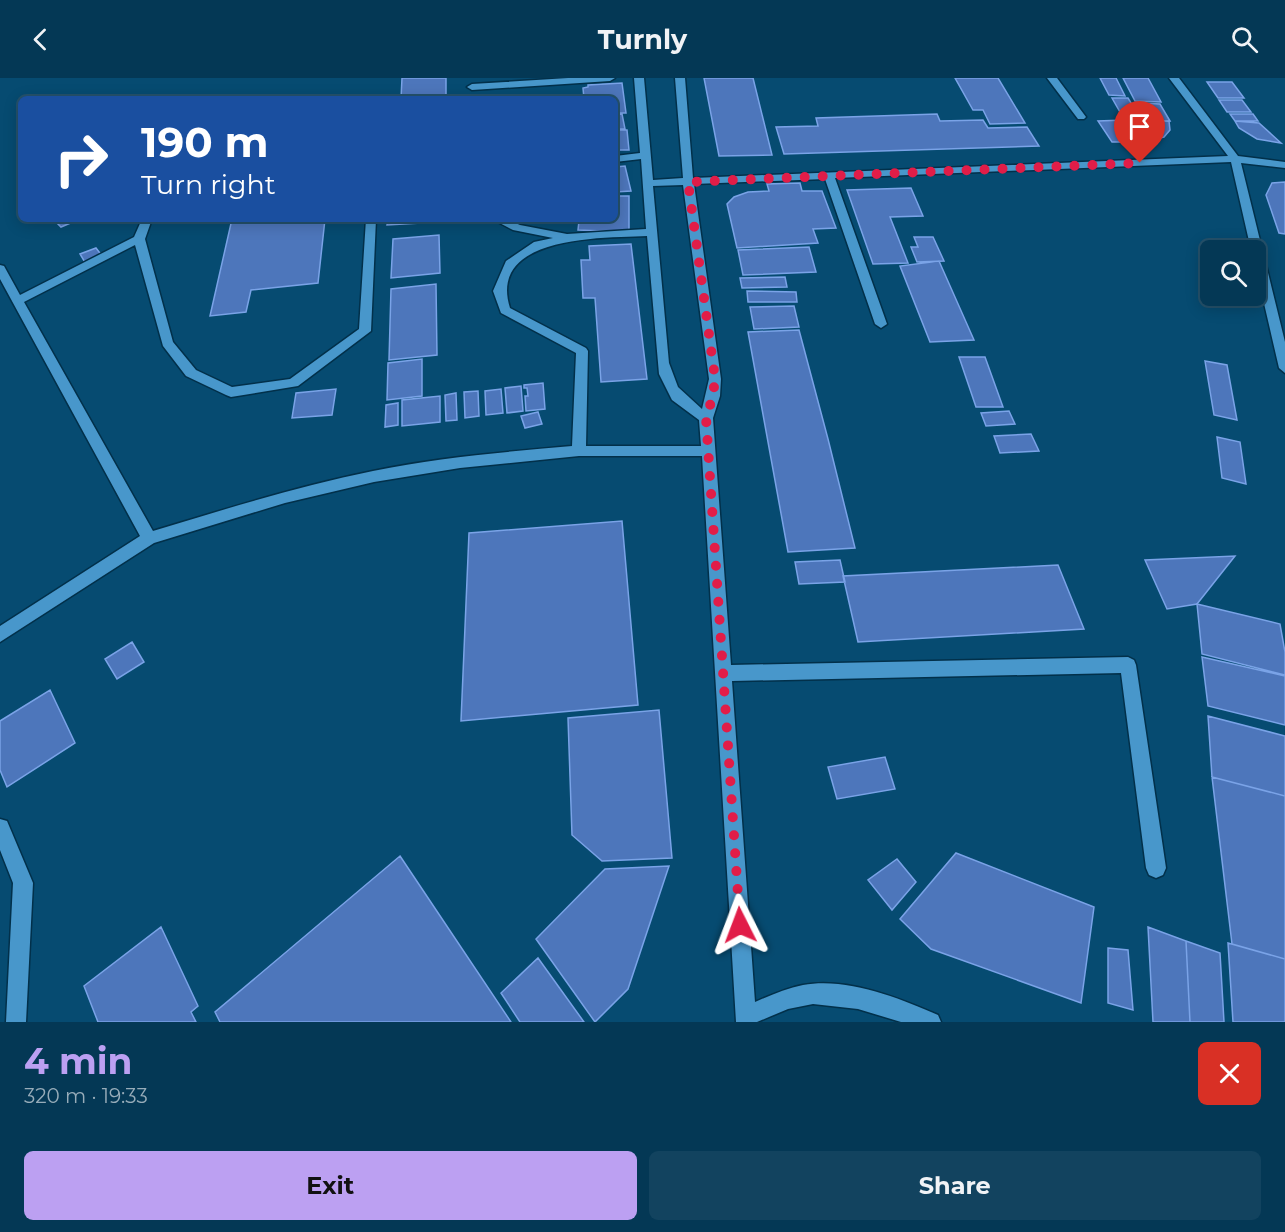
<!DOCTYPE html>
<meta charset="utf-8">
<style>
body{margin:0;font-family:Montserrat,sans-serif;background:#12435f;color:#f1f3f6;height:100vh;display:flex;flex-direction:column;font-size:22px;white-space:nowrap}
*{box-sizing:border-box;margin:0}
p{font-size:20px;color:#97acb9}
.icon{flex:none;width:33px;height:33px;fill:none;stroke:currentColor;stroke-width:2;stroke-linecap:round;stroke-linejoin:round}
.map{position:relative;height:944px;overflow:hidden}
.sheet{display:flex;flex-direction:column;background:#043855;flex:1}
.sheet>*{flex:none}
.top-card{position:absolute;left:18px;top:18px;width:600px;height:126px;border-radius:9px;box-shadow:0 3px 15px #0003,0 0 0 2px #25526c;background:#1a4fa0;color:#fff;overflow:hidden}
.buttons{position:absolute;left:1200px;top:162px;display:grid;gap:12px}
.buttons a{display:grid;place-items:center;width:66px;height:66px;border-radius:9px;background:#043855;box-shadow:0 3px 15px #0003,0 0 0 2px #25526c;font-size:30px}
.pin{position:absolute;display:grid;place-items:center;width:51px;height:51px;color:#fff;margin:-62px -26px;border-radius:50% 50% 50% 0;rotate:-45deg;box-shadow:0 0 6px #0007}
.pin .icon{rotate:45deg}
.me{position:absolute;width:66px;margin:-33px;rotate:357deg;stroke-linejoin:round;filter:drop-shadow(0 0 4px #0008)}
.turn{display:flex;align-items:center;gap:21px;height:126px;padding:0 24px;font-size:27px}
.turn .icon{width:78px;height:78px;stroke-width:2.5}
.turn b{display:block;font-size:42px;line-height:51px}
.round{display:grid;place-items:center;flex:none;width:63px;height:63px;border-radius:9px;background:#12435f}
.head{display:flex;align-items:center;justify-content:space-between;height:102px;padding:0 24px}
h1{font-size:36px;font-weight:700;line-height:45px;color:#bca0f2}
.primary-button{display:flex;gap:12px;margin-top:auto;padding:12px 24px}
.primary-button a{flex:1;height:69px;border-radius:9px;background:#bca0f2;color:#111;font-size:24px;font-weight:700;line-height:69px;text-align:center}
.primary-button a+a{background:#12435f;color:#f1f3f6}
header{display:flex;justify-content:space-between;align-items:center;height:78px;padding:0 24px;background:#043855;font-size:27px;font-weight:700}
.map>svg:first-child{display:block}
.building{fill:#4d76bb;stroke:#7aa3e7;stroke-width:1.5}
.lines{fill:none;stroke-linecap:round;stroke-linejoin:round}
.minor-casing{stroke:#02304a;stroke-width:3}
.minor{fill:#4897cb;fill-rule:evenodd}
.route{stroke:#e11d48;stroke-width:10;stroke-dasharray:0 18}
</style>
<header><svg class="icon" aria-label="back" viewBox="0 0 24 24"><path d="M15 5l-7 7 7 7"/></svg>Turnly<svg class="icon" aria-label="search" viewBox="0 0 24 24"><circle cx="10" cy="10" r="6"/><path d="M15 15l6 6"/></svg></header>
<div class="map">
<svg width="1285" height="944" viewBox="0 0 1285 944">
<rect width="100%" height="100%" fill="#064b71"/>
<!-- building -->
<path class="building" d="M 402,0 L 446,0 L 446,21 L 401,21 Z
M 704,0 L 753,0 L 772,77 L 719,78 Z
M 955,0 L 998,0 L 1025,45 L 990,46 L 983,32 L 973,32 Z
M 1100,0 L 1116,0 L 1125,18 L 1109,17 Z
M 1123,0 L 1148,0 L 1161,24 L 1135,23 Z
M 1207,4 L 1232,4 L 1244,20 L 1218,20 Z
M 622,5 L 626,35 L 615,35 L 615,21 L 584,21 L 583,10 L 588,9 L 588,7 Z
M 1112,20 L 1128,20 L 1141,41 L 1124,41 Z
M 1219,22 L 1242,22 L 1251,34 L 1227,34 Z
M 1137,25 L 1160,26 L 1170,43 L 1146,42 Z
M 622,36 L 625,51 L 615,51 L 615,37 Z
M 937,36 L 940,43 L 983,42 L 988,50 L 1027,49 L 1039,68 L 784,76 L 776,49 L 818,48 L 816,40 Z
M 1230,36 L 1253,36 L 1258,43 L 1235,43 Z
M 1125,42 L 1128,46 L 1134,46 L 1147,64 L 1112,64 L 1098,43 Z
M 1169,43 L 1170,52 L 1164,59 L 1147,63 L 1135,44 Z
M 1235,43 L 1259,45 L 1281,65 L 1257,61 L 1239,50 Z
M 615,52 L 627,52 L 629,72 L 615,72 Z
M 625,88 L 631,113 L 615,114 L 615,89 Z
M 1285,104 L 1285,156 L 1279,155 L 1266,117 L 1272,105 Z
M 800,105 L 802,113 L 822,113 L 836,150 L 813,151 L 818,165 L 737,170 L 727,126 L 734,119 L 748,114 L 769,113 L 767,106 Z
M 911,110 L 923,138 L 890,139 L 908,185 L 873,186 L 847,112 Z
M 615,118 L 629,118 L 629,154 L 578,152 L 579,143 L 615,141 Z
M 53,141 L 80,141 L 61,149 Z
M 232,141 L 325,141 L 318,205 L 251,212 L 246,234 L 210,238 Z
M 388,141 L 421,141 L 421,145 L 387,147 Z
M 439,157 L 440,195 L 391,200 L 393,161 Z
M 914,159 L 933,159 L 944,183 L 917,184 L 911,169 L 918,169 Z
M 631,166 L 647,301 L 601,304 L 595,220 L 583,220 L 581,182 L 590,182 L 589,168 Z
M 809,169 L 816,194 L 743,197 L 738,172 Z
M 96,170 L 103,179 L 86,186 L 80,176 Z
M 939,183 L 974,262 L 930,264 L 900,188 Z
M 785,199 L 787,209 L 742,210 L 740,200 Z
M 436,206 L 437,277 L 389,282 L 391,211 Z
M 747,213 L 796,214 L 797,224 L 748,224 Z
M 794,228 L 799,249 L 754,251 L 750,229 Z
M 799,252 L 828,361 L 855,470 L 788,474 L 748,254 Z
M 959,279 L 985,279 L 1003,329 L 976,329 Z
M 422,281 L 422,318 L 387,322 L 388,285 Z
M 1205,283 L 1227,287 L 1237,342 L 1214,337 Z
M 543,305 L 545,331 L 526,333 L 525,318 L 528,318 L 527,310 L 524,310 L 524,307 Z
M 521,308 L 523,333 L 507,335 L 505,310 Z
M 336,311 L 332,337 L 292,340 L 296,315 Z
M 501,311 L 503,335 L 486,337 L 485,313 Z
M 478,313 L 479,338 L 465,340 L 464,314 Z
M 456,315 L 457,342 L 446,343 L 445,317 Z
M 440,318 L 440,344 L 402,348 L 402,322 Z
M 398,325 L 398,347 L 385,349 L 386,327 Z
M 1009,333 L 1015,346 L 986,348 L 981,335 Z
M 538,334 L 542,346 L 525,350 L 521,338 Z
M 1031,356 L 1039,373 L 1000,375 L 994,358 Z
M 1217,359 L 1240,364 L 1246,406 L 1222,400 Z
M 622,443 L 638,627 L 461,643 L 469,455 Z
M 1235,478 L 1197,526 L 1167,531 L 1145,482 Z
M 840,482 L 845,504 L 799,506 L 795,484 Z
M 1058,487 L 1084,551 L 858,564 L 843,498 Z
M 1197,526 L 1280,546 L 1285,574 L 1285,597 L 1202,576 Z
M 132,564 L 144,584 L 117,601 L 105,581 Z
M 1202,579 L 1285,598 L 1285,647 L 1208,628 Z
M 50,612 L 75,665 L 7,709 L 0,692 L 0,643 Z
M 659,632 L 672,780 L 602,783 L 572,757 L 568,640 Z
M 1208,638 L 1285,658 L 1285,718 L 1212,699 Z
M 885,679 L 895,711 L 837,721 L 828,689 Z
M 1212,699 L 1285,718 L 1285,881 L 1232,866 Z
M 956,775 L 1094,829 L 1081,925 L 931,871 L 900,841 Z
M 400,778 L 511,944 L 220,944 L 215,934 Z
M 897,781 L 916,804 L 892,832 L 868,802 Z
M 669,788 L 628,911 L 595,944 L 536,861 L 605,791 Z
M 161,849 L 198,928 L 191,934 L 196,944 L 98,944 L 84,908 Z
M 1148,849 L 1186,863 L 1190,944 L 1153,944 Z
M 1186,863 L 1220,875 L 1224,944 L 1190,944 Z
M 1228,865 L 1285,881 L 1285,944 L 1233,944 Z
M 1108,870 L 1128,872 L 1133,932 L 1108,925 Z
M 538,880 L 584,944 L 520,944 L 501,915 Z"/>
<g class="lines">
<defs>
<path id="minor" d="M 568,0 L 615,0 L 610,3 L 472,12 L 467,9 L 472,6 Z
M 634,0 L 644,0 L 653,102 L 683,100 L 675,0 L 685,0 L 693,100 L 1228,78 L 1169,0 L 1179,0 L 1238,78 L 1285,84 L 1285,90 L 1241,85 L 1285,264 L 1285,295 L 1279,290 L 1256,191 L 1256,172 L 1251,172 L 1231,84 L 835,100 L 887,246 L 881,250 L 875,246 L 825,101 L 694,106 L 721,301 L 720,318 L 713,340 L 731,587 L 1128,579 L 1134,582 L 1136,587 L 1166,790 L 1163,797 L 1156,800 L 1149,797 L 1146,790 L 1121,595 L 732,603 L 755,924 C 771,917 787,910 803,907 C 847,899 899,920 938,937 L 941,944 L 901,944 L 858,931 L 813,926 L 788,931 L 757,944 L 736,944 L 702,378 L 579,378 L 460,390 L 374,404 L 285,425 L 154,465 L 0,564 L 0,548 L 140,458 L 0,201 L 0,187 L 4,188 L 20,217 L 134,159 L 142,141 L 152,141 L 145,161 L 173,264 L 196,292 L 232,309 L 290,301 L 359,251 L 366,141 L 376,141 L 371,253 L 298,308 L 231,319 L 226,317 L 186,298 L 163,268 L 135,167 L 24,224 L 153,453 C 226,431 298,408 373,393 C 439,379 506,374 572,368 L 576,275 L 501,235 L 493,213 L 506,183 L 534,164 L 553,160 L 513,152 L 492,141 L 506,141 L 520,147 L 567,156 L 646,151 L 641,81 L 615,84 L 615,78 L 640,75 ZM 683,107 L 709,301 L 702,331 L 678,309 L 669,285 L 653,108 ZM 647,158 L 659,296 L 672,322 L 699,342 L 701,368 L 586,368 L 588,273 L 586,270 L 510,230 C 487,157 603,160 647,158 Z
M 1047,0 L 1057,0 L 1086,39 L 1084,41 L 1078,41 Z
M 0,741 L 7,743 L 33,805 L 26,944 L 6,944 L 13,805 L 0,772 Z"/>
</defs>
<!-- minor casing -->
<use href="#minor" class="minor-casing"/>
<!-- minor -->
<use href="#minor" class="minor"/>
</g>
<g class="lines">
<!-- route -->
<path class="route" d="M 740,847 L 706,340 L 713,318 L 715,300 L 688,104 L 1140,85"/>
</g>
</svg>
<div class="buttons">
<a><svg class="icon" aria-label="search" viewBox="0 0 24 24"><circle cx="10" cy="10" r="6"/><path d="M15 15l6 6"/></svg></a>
</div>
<div class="pin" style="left:1140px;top:85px;background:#d93025"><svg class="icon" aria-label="arrive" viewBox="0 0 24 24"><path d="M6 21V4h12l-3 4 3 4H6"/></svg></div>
<svg class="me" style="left:740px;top:847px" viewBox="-20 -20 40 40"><path d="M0-17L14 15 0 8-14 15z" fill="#e11d48" stroke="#fff" stroke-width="4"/></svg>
<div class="top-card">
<div class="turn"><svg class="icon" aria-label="right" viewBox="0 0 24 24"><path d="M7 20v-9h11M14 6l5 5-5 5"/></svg><div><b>190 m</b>Turn right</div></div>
</div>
</div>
<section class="sheet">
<div class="head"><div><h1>4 min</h1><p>320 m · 19:33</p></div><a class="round" style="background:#d93025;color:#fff"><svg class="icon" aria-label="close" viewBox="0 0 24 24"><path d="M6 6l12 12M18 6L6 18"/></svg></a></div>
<div class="primary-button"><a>Exit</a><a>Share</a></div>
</section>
